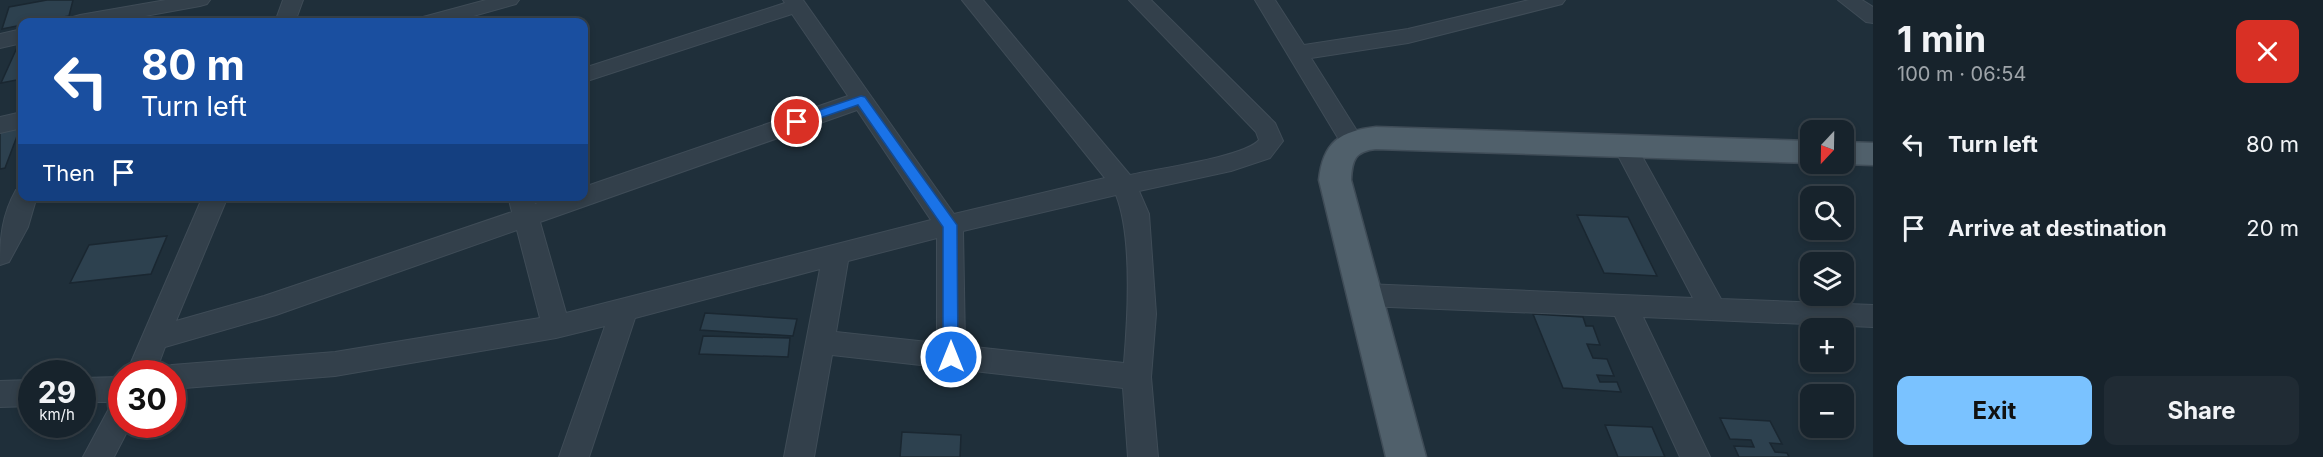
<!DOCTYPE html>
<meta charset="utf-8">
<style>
body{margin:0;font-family:Inter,sans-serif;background:#202b34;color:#f1f3f6;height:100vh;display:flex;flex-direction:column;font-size:22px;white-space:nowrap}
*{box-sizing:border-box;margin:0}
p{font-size:20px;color:#9ea4a9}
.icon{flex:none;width:33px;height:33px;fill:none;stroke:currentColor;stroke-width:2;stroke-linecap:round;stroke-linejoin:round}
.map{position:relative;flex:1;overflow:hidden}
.sheet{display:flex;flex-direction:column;background:#17232c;width:450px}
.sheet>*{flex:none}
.top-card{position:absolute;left:18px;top:18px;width:570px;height:183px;border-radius:12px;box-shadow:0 3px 9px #0003,0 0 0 2px #364048;background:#1a4fa0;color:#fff;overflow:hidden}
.needle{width:39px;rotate:202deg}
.buttons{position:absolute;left:1800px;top:120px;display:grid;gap:12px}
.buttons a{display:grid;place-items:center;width:54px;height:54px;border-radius:12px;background:#17232c;box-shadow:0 3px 9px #0003,0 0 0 2px #364048;font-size:30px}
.speed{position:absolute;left:18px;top:360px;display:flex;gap:12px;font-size:30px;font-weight:700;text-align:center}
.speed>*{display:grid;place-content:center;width:78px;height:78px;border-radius:50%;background:#17232c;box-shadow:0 3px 9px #0003,0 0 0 2px #364048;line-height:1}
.speed small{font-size:15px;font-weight:400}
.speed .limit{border:9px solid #d22;background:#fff;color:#111}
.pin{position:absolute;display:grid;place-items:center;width:51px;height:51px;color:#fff;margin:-26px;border:3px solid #fff;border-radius:50%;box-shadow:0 2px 6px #0007}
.me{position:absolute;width:66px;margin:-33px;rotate:0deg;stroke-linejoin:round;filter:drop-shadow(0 0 4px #0008)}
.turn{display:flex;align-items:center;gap:21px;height:126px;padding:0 24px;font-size:27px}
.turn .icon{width:78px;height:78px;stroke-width:2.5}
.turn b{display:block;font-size:42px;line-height:51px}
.then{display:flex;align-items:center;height:57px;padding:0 24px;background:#0003;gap:12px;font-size:22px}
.round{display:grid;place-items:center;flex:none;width:63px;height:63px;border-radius:12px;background:#202b34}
.head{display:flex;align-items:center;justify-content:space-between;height:102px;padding:0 24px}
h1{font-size:36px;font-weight:700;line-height:45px}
.cta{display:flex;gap:12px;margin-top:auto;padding:12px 24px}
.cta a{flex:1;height:69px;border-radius:12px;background:#7ac2ff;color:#111;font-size:24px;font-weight:700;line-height:69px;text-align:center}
.cta a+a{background:#202b34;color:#f1f3f6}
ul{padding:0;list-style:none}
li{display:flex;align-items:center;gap:18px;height:84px;padding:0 24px}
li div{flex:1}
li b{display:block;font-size:22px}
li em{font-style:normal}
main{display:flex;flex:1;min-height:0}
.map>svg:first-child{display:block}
.building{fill:#2d414f;stroke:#1a2731;stroke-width:1.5}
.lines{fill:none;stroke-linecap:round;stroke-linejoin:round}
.street-casing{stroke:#3f4c57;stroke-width:2}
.primary-casing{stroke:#3f4c57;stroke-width:3}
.street{fill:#33404b;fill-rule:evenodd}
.primary{fill:#50606b;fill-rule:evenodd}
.route{fill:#1a73e8;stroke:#114b97;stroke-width:1.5}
</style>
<main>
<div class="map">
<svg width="1873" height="457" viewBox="0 0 1873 457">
<rect width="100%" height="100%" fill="#1f2f3a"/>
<!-- building -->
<path class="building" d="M 47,0 L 73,0 L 69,16 L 36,22 L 22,22 L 22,25 L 2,29 L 9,7 Z
M 22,40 L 22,79 L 1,83 L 20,41 Z
M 22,123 L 5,168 L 0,169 L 0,127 Z
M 1577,215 L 1628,217 L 1657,276 L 1604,273 Z
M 167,236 L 151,274 L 70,283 L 89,245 Z
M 705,313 L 797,319 L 793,336 L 700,330 Z
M 1533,314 L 1583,317 L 1586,326 L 1593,326 L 1600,345 L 1587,344 L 1593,358 L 1607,359 L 1614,376 L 1597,375 L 1600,382 L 1617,382 L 1621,392 L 1563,388 Z
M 703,336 L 790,338 L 788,357 L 699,354 Z
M 1720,418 L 1770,421 L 1782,444 L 1770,443 L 1775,452 L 1787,453 L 1789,457 L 1739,457 L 1734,446 L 1754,447 L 1751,440 L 1730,439 Z
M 1605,425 L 1652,427 L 1665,457 L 1618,457 Z
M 902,432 L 961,435 L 960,457 L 900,457 Z"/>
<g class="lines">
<defs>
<path id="street" d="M 166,0 L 210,0 L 207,4 L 200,6 L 112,22 L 70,22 L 73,17 L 80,15 Z
M 283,0 L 303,0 L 295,22 L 275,22 Z
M 486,0 L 519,0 L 516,4 L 452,22 L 420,22 L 423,17 Z
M 783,0 L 803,0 L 954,214 L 1105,178 L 962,0 L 983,0 L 1130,175 C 1155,169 1245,157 1259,140 L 1256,132 L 1129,0 L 1151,0 L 1275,123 L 1283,141 L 1270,158 L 1231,171 L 1139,191 L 1149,214 L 1156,314 L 1151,377 L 1158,457 L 1128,457 L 1123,388 L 832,355 L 814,457 L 784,457 L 820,269 L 635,318 L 589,457 L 559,457 L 605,326 L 556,338 L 335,376 L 172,389 L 172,374 L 159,374 L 162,368 L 172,365 L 335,352 L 540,318 L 517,230 L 276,315 L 165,347 L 155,374 L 126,374 L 203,196 L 228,196 L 176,321 L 264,296 L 512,212 L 508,196 L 533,196 L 535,204 L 556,196 L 584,196 L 584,187 L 848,96 L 792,14 L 584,82 L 584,68 L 785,3 ZM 857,110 L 931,220 L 566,313 L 540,222 ZM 1116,195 C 1133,238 1128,316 1124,363 L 965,346 L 963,231 ZM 937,238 L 937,343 L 836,332 L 848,261 Z
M 1255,0 L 1275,0 L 1304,45 L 1408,29 L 1529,0 L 1565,0 L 1562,4 L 1408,43 L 1311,58 L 1364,142 L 1360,148 L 1352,150 L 1344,148 Z
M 1838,0 L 1862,0 L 1873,7 L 1873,23 L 1866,22 Z
M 22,29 L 22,43 L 0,48 L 0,34 Z
M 22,112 L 22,128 L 0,133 L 0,117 Z
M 1625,138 L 1633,140 L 1721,299 L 1873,305 L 1873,327 L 1643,317 L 1710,457 L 1680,457 L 1615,316 L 1365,306 L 1355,303 L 1352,295 L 1355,287 L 1365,284 L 1693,298 L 1613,146 L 1617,140 Z
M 22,188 L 22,196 L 37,196 L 28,227 L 9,262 L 0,265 C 0,237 2,215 16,190 Z
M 122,377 L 122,424 L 131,424 L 114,457 L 83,457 L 112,403 L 115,402 L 82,402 L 82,378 Z
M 32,380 L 32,406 L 0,407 L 0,381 Z"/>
<path id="primary" d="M 1376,127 L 1810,141 L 1810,163 L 1376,149 C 1355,151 1352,160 1351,180 L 1426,457 L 1386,457 L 1319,180 C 1323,142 1340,131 1376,127 Z
M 1844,142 L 1873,143 L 1873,165 L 1843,164 Z"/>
</defs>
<!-- street casing -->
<use href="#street" class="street-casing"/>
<!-- primary casing -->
<use href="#primary" class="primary-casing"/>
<!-- street -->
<use href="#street" class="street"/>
<!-- primary -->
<use href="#primary" class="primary"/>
</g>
<!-- route -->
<path class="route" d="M 861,96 L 865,97 L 957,225 L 958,357 L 956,361 L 951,363 L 945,361 L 943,357 L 943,227 L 858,105 L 797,126 L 791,122 L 793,119 Z"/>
</svg>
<div class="buttons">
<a><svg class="needle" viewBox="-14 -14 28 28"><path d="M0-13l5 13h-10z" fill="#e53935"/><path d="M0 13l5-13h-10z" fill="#9ea4a9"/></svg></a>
<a><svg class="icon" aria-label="search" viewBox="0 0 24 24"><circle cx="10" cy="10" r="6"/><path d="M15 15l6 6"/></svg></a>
<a><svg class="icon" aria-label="layers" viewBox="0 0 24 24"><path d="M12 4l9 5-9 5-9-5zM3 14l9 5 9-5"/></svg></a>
<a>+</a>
<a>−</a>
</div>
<div class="speed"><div>29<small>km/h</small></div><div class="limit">30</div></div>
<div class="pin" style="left:797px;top:122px;background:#d93025"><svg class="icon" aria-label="arrive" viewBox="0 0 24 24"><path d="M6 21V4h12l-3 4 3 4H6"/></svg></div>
<svg class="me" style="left:951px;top:357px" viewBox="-20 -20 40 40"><circle r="17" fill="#1a73e8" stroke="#fff" stroke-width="3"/><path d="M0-11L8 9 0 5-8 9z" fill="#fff"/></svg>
<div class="top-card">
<div class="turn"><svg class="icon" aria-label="left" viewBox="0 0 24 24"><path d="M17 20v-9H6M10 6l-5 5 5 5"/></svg><div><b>80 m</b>Turn left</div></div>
<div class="then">Then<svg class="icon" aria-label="arrive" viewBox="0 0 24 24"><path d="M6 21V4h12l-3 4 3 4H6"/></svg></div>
</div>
</div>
<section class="sheet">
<div class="head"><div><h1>1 min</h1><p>100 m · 06:54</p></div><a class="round" style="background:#d93025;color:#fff"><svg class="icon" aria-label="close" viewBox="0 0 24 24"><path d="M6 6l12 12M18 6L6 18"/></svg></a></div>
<ul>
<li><svg class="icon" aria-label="left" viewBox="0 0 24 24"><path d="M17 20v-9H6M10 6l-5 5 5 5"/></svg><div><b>Turn left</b></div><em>80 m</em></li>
<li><svg class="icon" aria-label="arrive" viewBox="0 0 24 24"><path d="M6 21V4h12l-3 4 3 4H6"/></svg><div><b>Arrive at destination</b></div><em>20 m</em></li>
</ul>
<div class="cta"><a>Exit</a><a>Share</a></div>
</section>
</main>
